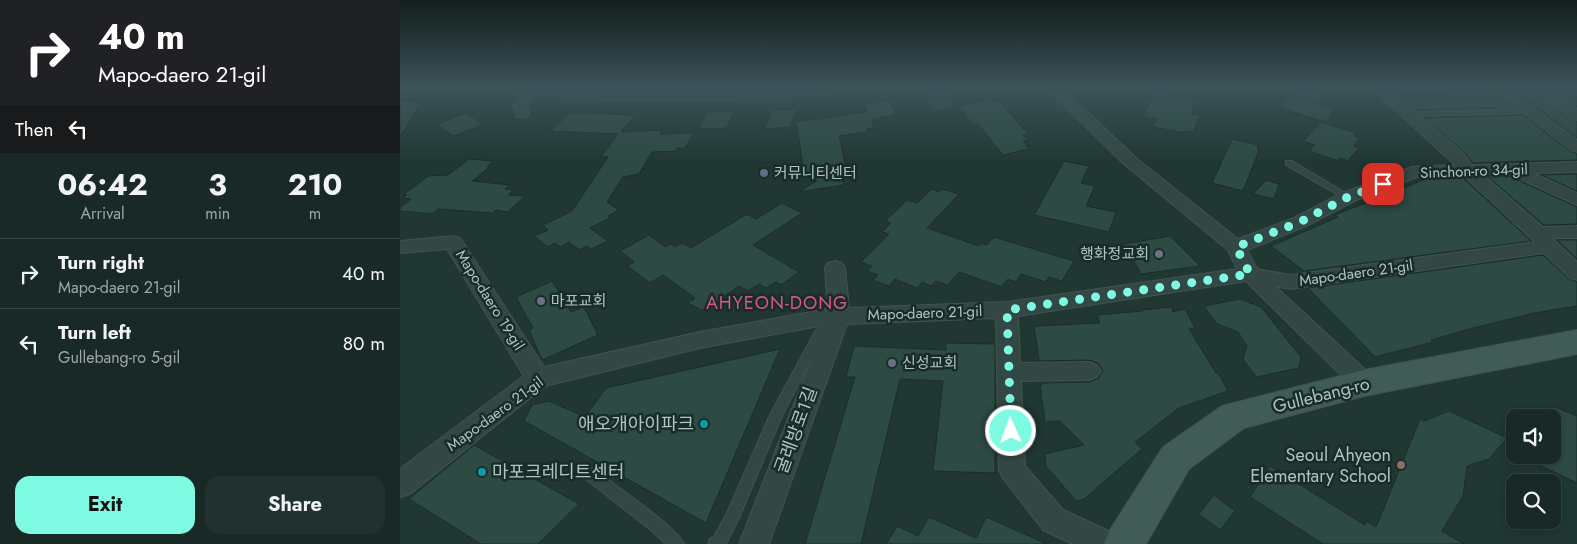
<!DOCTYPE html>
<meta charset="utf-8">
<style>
body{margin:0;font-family:Jost,"Noto Sans KR",sans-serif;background:#21312e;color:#f1f3f6;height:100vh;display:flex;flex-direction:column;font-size:19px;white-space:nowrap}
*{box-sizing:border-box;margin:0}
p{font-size:16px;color:#9fa6a7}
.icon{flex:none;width:28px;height:28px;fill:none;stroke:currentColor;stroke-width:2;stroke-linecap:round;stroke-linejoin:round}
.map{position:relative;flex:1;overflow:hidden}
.panel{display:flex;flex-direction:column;background:#182926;width:400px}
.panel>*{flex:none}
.top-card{background:#202124;color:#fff;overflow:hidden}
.fabs{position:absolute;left:1106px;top:409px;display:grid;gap:10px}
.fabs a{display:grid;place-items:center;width:55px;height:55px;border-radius:10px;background:#182926;box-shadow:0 2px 8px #0003,0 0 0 1px #364543;font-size:25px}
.pin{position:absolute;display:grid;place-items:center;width:42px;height:42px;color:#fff;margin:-21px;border-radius:10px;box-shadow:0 2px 8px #0006}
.me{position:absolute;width:55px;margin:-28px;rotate:358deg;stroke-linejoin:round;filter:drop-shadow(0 0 4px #0008)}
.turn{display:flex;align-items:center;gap:18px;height:105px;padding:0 15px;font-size:22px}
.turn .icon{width:65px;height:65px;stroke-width:2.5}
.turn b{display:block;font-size:35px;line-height:42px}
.then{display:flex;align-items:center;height:48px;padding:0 15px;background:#0003;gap:10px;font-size:19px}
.eta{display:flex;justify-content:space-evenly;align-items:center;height:85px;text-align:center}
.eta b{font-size:30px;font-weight:700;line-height:35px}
.cta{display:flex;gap:10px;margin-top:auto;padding:10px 15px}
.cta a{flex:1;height:58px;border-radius:15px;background:#7ef9e2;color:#111;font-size:20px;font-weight:700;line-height:58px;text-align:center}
.cta a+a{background:#21312e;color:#f1f3f6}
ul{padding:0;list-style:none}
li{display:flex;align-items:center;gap:15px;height:70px;padding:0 15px;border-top:1px solid #364543}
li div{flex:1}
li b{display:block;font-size:19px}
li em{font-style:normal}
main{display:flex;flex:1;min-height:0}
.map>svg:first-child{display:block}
.building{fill:#2d4a43;stroke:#1b2e2a}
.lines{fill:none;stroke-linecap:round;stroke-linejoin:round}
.lane-casing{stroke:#405450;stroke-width:2}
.street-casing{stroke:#405450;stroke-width:2}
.secondary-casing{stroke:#405450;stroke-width:2}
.lane{fill:#334844;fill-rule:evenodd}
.street{fill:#334844;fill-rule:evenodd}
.secondary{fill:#415b56;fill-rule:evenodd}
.route{stroke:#7ef9e2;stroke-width:9;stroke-dasharray:0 16.2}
.service-dot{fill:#5c6f8a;stroke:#192c28;stroke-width:2}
.worship-dot{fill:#6b7280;stroke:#192c28;stroke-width:2}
.culture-dot{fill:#0f9aa8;stroke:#192c28;stroke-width:2}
.education-dot{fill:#8d6e63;stroke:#192c28;stroke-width:2}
.labels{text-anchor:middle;stroke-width:5;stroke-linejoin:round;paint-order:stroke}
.street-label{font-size:15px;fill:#adc5c0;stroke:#192c28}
.poi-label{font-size:15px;fill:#adc5c0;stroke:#192c28;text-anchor:start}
.quarter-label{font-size:18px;letter-spacing:1px;fill:#d45986;stroke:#192c28}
.near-street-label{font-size:18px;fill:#adc5c0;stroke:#192c28}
.near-poi-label{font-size:18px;fill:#adc5c0;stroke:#192c28;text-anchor:end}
</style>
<main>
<section class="panel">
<div class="top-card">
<div class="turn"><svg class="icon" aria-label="right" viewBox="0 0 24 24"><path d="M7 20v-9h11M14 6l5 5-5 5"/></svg><div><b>40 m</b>Mapo-daero 21-gil</div></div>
<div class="then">Then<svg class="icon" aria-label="left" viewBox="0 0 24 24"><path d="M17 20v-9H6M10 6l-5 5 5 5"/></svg></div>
</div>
<div class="eta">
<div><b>06:42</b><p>Arrival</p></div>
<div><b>3</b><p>min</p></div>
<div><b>210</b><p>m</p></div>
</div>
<ul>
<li><svg class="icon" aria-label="right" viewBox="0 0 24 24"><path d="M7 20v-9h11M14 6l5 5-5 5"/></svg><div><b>Turn right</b><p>Mapo-daero 21-gil</p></div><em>40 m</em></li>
<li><svg class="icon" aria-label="left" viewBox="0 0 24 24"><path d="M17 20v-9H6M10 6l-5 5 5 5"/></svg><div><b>Turn left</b><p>Gullebang-ro 5-gil</p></div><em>80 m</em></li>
</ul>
<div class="cta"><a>Exit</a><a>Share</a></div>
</section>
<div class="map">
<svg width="1177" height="544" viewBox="0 0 1177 544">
<rect width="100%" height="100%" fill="#203732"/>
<!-- building -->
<path class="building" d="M 1109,86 L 1126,86 L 1171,120 L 1177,122 L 1177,138 Z
M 1149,86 L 1167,86 L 1177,93 L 1177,107 Z
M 902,89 L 925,96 L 918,103 L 936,109 L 925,122 L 878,107 L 894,93 L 896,94 Z
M 546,91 L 556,108 L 533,111 L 524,95 Z
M 755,91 L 793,98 L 792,101 L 796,101 L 791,114 L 800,115 L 793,132 L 786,131 L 785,133 L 753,127 L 757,119 L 743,117 Z
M 1094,92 L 1114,108 L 1016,110 L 998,94 Z
M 592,99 L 594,102 L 599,101 L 628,134 L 623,135 L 628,140 L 623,141 L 629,149 L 603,155 L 578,124 L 573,125 L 558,106 Z
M 0,100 L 21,103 L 0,137 Z
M 490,100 L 496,115 L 472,119 L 474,128 L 467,129 L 468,132 L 439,136 L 447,171 L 441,172 L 444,185 L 398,192 L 417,181 L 411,181 L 412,177 L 405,178 L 396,122 L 467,112 L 464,104 Z
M 396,109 L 390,127 L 365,129 L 372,110 Z
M 334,111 L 327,128 L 299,129 L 307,112 Z
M 67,113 L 83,125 L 53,136 L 37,124 Z
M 169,113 L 235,115 L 221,132 L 262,130 L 260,134 L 294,133 L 285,148 L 277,148 L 276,151 L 252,152 L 239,174 L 223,177 L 207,202 L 219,210 L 208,216 L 210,218 L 190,228 L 208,241 L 191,249 L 187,246 L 179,250 L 169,242 L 160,247 L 155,243 L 148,247 L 134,236 L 148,230 L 143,225 L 172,211 L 208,157 L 201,157 L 218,134 L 151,131 Z
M 1123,115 L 1170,151 L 1177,154 L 1177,160 L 1073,163 L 1065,153 L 1025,118 Z
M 921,122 L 956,133 L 954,136 L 960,138 L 953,146 L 959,148 L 948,161 L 940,158 L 938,161 L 909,151 L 915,145 L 903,141 Z
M 832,139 L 858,145 L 858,153 L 843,191 L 812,183 Z
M 69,159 L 94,161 L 87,167 L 90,167 L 72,181 L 110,185 L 105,189 L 113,190 L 108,195 L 125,196 L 108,212 L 96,210 L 93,213 L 38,209 L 32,214 L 0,211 L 0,207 L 11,199 L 2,198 L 7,195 L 3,195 L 28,176 L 48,175 Z
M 664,161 L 689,166 L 681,183 L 695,186 L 686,206 L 716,212 L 709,232 L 634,215 Z
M 1177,174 L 1177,191 L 1141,175 Z
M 1087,176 L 1109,176 L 1177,207 L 1177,224 L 1144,225 Z
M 1062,177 L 1131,241 L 904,271 L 871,246 L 938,217 L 935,215 L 1028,178 Z
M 866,180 L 879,184 L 874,199 L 853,194 Z
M 532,189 L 539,192 L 542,189 L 559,194 L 527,228 L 579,246 L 581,243 L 587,245 L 594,237 L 674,261 L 662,281 L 649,277 L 646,282 L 621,274 L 616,282 L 608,279 L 602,287 L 559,272 L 548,285 L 536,281 L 531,286 L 522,282 L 517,288 L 495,279 L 489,286 L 473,280 L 478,275 L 467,271 L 472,266 L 461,262 L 489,234 L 482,232 L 491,223 L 485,221 L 507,200 L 517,203 Z
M 382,203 L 402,213 L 353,245 L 399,272 L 381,285 L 376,282 L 366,288 L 359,284 L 348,291 L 339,286 L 303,311 L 288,303 L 295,298 L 263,275 L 250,283 L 227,266 L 234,262 L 220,251 L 249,235 L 266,247 L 271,244 L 275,247 L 282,243 L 291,248 L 347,214 L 356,219 Z
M 770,236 L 800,266 L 741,274 L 724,244 Z
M 1157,240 L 1177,240 L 1177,259 Z
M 1143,255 L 1169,279 L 1177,282 L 1177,306 L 1134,313 L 1073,328 L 1031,340 L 1033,342 L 975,357 L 908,288 Z
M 152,281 L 171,312 L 184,307 L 198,335 L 142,360 L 129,330 L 133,328 L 116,297 Z
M 840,299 L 861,307 L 901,357 L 899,368 L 856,377 L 843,359 L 847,346 L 838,332 L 817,324 L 804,306 Z
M 771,307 L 773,312 L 785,309 L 795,328 L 789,329 L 816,373 L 818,373 L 828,391 L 779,408 L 735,442 L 742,449 L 684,499 L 676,501 L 646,466 L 645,454 L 684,445 L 660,421 L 645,422 L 640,385 L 642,385 L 642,383 L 690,382 L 699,378 L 703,370 L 698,363 L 689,360 L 639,361 L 634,326 L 700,323 L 697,315 L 743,311 L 742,310 Z
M 546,343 L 595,344 L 595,473 L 533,471 L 543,381 L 500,379 L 461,544 L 405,544 L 455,377 L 446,377 L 454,346 L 546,350 Z
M 380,349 L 306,523 L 124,421 L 132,405 L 149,401 L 185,417 L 206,388 Z
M 1152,406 L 1177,416 L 1177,483 L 1118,455 L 1152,455 Z
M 1049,411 L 1107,438 L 1089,459 L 1067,466 L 1063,496 L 1042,531 L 1064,544 L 923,544 L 850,497 L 870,466 L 965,525 L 966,521 L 976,527 L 1020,419 L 1024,421 Z
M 74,445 L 179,504 L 138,544 L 81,544 L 9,499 Z
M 814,495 L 835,511 L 820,530 L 799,514 Z
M 529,517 L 576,538 L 586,517 L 647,544 L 486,544 L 497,526 L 518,536 Z"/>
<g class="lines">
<defs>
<path id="lane" d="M 1098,87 L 1100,88 L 1100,90 L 982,92 L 979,90 L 982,88 Z
M 1128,109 L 1131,109 L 1131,113 L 1011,116 L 1007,114 L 1011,112 Z
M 886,161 L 892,161 L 952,197 L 951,199 L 945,199 L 886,165 Z
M 428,313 L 432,314 L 433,317 L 381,418 L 339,518 L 326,544 L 308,544 L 310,539 L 314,537 L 327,513 L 369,417 L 423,317 L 424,314 Z
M 187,466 L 192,468 C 210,482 277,527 284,544 L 266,544 L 251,530 L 182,476 L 180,472 L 182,468 Z"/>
<path id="street" d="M 87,86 C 152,86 216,93 281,93 C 346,92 410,86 475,86 L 468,90 C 357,101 244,107 133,94 L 127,105 L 129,114 L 127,117 L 117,117 L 113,105 L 120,93 L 94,90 Z
M 644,86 L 660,86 L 736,158 L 838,239 L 894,218 L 942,193 L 1012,167 L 1055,165 L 977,93 L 966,86 L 986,86 L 1064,154 L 1072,165 L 1177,162 L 1177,172 L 1133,173 L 1177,193 L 1177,205 L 1109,174 L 1082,174 L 1143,227 L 1177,226 L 1177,238 L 1152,238 L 1177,262 L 1177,280 L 1170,278 L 1144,253 L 890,289 L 875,286 L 972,376 L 976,383 L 972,390 L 964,392 L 956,390 L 846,281 L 618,316 L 620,363 L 689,362 L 697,365 L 701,371 L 697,377 L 689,380 L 621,381 L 625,466 L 663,510 L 715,534 L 720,544 L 673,544 L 643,530 L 603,478 L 599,470 L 596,318 L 447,324 L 369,544 L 339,544 L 425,325 L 300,348 L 145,386 L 10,494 L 0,497 L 0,469 L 124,376 L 47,249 L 0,253 L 0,241 L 53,236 L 60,238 L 144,367 L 300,332 L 428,309 L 425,268 L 428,263 L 435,261 L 442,263 L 445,268 L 449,308 L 607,302 L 837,269 L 828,250 L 724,164 ZM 1063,175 L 1135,242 L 890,275 L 857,269 L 847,250 L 906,226 L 954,201 L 1020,176 Z
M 1089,86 L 1105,86 L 1177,140 L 1177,152 L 1171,150 Z
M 1128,86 L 1145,86 L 1177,109 L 1177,120 L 1172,119 Z"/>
<path id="secondary" d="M 1177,330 L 1177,354 L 964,396 L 844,428 L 789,469 L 746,544 L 704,544 L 710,530 L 763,447 L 822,406 L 964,370 Z"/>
</defs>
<!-- lane casing -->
<use href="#lane" class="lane-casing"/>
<!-- street casing -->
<use href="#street" class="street-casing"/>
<!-- secondary casing -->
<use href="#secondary" class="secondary-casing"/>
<!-- lane -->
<use href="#lane" class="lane"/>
<!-- street -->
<use href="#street" class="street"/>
<!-- secondary -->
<use href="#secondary" class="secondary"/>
</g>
<!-- sky -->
<linearGradient id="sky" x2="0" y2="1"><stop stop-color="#121e1c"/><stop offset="0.53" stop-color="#3c535a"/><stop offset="1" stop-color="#3c535a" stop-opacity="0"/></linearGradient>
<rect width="1177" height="163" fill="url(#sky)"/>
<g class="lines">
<!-- route -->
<path class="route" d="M 611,431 L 607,310 L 850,274 L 836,247 L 900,222 L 948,197 L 983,184"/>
</g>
<!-- markers -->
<circle class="service-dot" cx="364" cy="173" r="5"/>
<g class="worship-dot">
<circle cx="759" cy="254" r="5"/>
<circle cx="141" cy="301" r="5"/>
<circle cx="492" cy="363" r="5"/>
</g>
<g class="culture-dot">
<circle cx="304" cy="424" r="5"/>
<circle cx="82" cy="472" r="5"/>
</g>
<circle class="education-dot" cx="1001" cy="465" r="5"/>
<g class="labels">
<!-- street labels -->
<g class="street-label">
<text transform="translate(1074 171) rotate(-2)" y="5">Sinchon-ro 34-gil</text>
<text transform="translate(956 273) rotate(-8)" y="5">Mapo-daero 21-gil</text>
<text transform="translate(90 300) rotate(58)" y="5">Mapo-daero 19-gil</text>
<text transform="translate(525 313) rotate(-2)" y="5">Mapo-daero 21-gil</text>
<text transform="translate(95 414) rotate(-36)" y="5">Mapo-daero 21-gil</text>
</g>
<!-- poi labels -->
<g class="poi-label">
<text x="374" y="178">커뮤니티센터</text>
<text x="749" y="259" text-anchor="end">행화정교회</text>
<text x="151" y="306">마포교회</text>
<text x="502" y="368">신성교회</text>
</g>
<!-- quarter labels -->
<g class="quarter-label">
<text x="377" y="309">AHYEON-DONG</text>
</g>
<!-- near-street labels -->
<g class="near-street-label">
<text transform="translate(921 395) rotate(-14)" y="6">Gullebang-ro</text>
<text transform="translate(396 430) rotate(-70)" y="6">굴레방로1길</text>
</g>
<!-- near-poi labels -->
<g class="near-poi-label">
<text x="294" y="430">애오개아이파크</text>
<text x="991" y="461">Seoul Ahyeon<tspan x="991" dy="21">Elementary School</tspan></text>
<text x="92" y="478" text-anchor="start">마포크레디트센터</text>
</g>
</g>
</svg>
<div class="fabs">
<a><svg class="icon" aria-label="sound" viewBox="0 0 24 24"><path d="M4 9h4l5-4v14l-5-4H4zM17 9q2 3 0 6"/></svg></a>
<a><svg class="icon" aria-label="search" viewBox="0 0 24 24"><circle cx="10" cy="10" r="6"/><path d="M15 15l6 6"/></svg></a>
</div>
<div class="pin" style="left:983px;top:184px;background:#d93025"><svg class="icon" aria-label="arrive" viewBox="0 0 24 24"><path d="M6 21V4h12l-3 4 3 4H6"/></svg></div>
<svg class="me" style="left:611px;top:431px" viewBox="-20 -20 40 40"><circle r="17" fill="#7ef9e2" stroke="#fff" stroke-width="3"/><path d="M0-11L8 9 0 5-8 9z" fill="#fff"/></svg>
</div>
</main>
